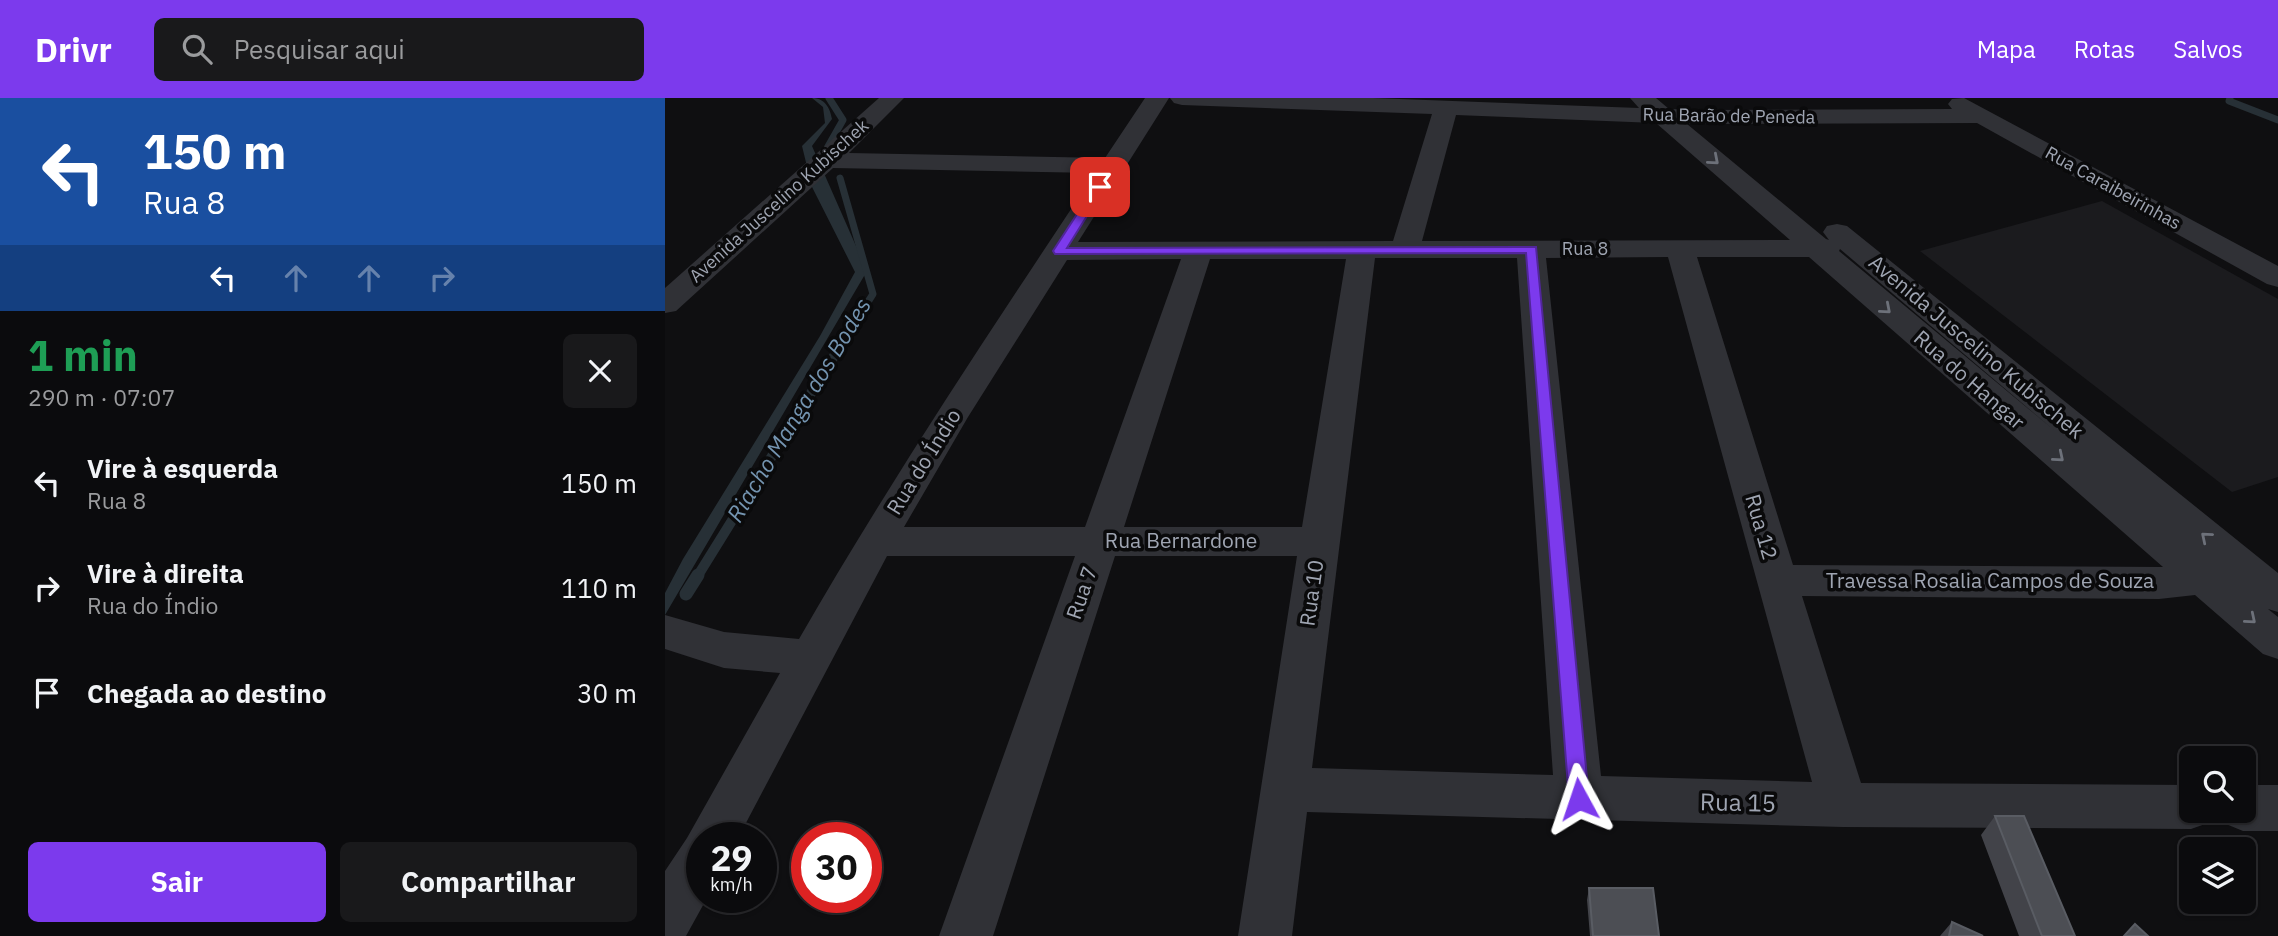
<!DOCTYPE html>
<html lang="pt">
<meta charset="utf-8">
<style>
body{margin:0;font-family:"IBM Plex Sans",sans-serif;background:#19191b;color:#f1f3f6;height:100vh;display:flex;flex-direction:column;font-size:26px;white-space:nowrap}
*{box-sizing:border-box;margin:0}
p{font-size:23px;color:#9a9b9d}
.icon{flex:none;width:38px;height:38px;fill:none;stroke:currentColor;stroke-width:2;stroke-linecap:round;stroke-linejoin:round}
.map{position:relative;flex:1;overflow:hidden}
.side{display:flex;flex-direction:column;background:#0b0b0d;width:665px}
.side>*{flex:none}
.top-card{background:#1a4fa0;color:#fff;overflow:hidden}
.fabs{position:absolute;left:1514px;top:648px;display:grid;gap:14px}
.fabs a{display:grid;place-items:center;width:77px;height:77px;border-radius:10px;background:#0b0b0d;box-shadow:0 2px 5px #0004,0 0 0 2px #2b2b2e;font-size:35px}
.speed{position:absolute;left:21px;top:724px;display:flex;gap:14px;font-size:35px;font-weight:700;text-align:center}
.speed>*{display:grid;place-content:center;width:91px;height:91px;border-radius:50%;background:#0b0b0d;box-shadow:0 2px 5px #0004,0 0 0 2px #2b2b2e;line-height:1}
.speed small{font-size:18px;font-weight:400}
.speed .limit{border:10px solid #d22;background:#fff;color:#111}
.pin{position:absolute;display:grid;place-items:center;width:60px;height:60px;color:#fff;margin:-30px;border-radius:14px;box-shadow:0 4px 10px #0006}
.me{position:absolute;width:77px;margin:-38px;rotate:355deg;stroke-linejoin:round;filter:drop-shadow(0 0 5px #0008)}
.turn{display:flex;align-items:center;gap:24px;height:147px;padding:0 28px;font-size:32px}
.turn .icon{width:91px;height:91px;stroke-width:2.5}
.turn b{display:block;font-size:49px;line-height:60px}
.lanes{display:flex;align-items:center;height:66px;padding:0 28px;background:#0003;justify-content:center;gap:35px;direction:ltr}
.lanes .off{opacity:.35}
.round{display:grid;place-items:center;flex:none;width:74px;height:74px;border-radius:10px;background:#19191b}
.head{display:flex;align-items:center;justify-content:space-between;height:119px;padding:0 28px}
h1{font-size:42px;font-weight:800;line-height:52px;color:#1e9e55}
.primary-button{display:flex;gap:14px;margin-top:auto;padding:14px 28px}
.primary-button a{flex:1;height:80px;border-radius:10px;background:#7c3aed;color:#fff;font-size:28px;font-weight:800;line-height:80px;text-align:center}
.primary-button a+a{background:#19191b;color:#f1f3f6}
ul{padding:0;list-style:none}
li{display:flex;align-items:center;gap:21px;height:105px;padding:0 28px}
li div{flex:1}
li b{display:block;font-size:26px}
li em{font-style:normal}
header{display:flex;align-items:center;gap:42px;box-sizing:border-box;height:98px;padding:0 35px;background:#7c3aed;color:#fff}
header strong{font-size:33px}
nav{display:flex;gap:38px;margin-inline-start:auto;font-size:24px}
.search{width:490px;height:63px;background:#19191b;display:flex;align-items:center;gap:18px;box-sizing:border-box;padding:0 24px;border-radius:10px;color:#9a9b9d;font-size:26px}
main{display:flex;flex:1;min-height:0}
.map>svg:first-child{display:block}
.built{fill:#1b1b1e}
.water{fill:#273036}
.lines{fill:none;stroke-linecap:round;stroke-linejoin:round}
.stream-far2{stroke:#273036;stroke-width:7}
.stream-far1{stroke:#273036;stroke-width:10}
.stream{stroke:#273036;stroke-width:13}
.minor{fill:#303136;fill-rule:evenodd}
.wall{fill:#424349}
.building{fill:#4c4e54;stroke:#595c63;stroke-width:2}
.oneway{stroke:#6d717a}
.route{fill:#7c3aed;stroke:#51269a;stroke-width:2}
.labels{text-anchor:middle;stroke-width:7;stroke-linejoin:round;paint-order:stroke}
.far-street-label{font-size:18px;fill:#9fa5b2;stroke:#0a0a0b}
.street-label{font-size:21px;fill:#9fa5b2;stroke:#0a0a0b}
.water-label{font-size:23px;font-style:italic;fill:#7494b0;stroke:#0a0a0b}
.near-street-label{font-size:24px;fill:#9fa5b2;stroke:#0a0a0b}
</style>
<header>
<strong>Drivr</strong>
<div class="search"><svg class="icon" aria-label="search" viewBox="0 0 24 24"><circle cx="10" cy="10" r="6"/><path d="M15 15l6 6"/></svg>Pesquisar aqui</div>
<nav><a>Mapa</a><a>Rotas</a><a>Salvos</a></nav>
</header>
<main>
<section class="side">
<div class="top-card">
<div class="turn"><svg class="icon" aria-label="left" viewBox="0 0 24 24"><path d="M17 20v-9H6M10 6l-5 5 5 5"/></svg><div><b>150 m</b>Rua 8</div></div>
<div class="lanes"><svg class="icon" aria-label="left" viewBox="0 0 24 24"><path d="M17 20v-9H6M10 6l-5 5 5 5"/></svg><svg class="icon off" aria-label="ahead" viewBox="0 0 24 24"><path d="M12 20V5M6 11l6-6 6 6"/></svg><svg class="icon off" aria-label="ahead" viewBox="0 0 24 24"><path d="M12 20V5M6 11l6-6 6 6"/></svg><svg class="icon off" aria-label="right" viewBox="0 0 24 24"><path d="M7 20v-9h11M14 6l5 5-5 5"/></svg></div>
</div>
<div class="head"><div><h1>1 min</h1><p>290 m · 07:07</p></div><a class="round"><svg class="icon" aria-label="close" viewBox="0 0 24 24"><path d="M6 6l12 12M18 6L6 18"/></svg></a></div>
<ul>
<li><svg class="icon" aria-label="left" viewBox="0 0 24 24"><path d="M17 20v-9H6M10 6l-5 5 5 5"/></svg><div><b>Vire à esquerda</b><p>Rua 8</p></div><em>150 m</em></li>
<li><svg class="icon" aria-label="right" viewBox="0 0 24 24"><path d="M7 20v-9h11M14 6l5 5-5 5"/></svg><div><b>Vire à direita</b><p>Rua do Índio</p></div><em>110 m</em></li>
<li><svg class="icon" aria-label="arrive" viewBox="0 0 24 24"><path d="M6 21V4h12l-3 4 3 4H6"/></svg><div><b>Chegada ao destino</b></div><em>30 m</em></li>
</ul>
<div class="primary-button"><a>Sair</a><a>Compartilhar</a></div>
</section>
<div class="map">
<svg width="1613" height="838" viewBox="0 0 1613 838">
<rect width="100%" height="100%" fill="#0f0f11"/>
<!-- built -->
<path class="built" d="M 1437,103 L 1613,201 L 1613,379 L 1567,394 L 1255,153 Z"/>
<!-- water -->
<path class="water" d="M 147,0 C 160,0 165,10 167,21 L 147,48 L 202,173 L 0,517 L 0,495 L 18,461 L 155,238 L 190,174 L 147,89 L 137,48 L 160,25 L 158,9 Z"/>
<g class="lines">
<!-- stream-far2 -->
<path class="stream-far2" d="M 1565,0 L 1564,3 L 1613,22
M 161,52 L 178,22 L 164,0
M 175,80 L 208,196 L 201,207"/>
<!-- stream-far1 -->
<path class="stream-far1" d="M 32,479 L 202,205"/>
<!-- stream -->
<path class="stream" d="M 21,496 L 33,477"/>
<!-- minor -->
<path class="minor" d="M 214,0 L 239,0 L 184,55 L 440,60 L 480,0 L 504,0 L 413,144 L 728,143 L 767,16 L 517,7 L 509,5 L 505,0 L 708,0 L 974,10 L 965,0 L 991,0 L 1004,11 L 1033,12 L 1287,11 L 1283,6 L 1287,1 L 1299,0 L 1613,168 L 1613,189 L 1602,186 L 1312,25 L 1022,26 L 1161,141 L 1164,142 L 1158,134 L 1162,128 L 1172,126 L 1182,128 L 1613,475 L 1613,514 L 1603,511 L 1613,519 L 1613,561 L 1598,556 L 1530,497 L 1494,501 L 1137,498 L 1196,685 L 1526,687 L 1526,712 L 1549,712 L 1543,725 L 1526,731 L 1178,729 L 642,714 L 627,838 L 573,838 L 632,458 L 450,458 L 328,838 L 274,838 L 410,458 L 222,458 L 73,740 L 37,740 L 37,800 L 42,800 L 21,838 L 0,838 L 0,773 L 22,740 L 115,575 L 59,570 L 0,551 L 0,517 L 59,534 L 134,541 C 226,381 328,229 430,75 L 168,70 L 11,213 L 0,215 L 0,190 ZM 791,17 L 991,25 L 1125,142 L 757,143 ZM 1175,151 L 1390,333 L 1174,153 ZM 1003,159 L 1147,684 L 936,678 L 881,160 ZM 1032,159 L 1144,159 L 1498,469 L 1128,467 ZM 710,160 L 852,160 L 888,677 L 647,670 ZM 516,161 L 420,429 L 239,429 L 303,319 L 402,162 ZM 545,161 L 681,161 L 637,429 L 459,429 Z
M 1578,687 L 1613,687 L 1613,733 L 1578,733 L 1561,726 L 1554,712 L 1578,712 Z"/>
</g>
<!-- wall -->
<path class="wall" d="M 1330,718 L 1410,838 L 1354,838 L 1316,737 Z
M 924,790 L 994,838 L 925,838 L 922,802 Z
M 1287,824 L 1318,838 L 1275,838 Z"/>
<!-- building -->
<path class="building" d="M 1330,718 L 1359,718 L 1410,838 L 1377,838 Z
M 924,790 L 988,790 L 994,838 L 928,838 Z
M 1287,824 L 1318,838 L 1284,838 Z
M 1470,826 L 1483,838 L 1459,838 Z"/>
<!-- one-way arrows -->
<defs><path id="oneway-chevron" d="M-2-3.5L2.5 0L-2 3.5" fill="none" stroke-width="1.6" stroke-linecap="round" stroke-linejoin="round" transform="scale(1.75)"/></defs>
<g class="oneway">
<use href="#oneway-chevron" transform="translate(1049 62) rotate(41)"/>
<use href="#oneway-chevron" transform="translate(1221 211) rotate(41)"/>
<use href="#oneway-chevron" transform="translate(1394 359) rotate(40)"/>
<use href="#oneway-chevron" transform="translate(1541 439) rotate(-140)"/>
<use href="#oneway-chevron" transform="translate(1586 521) rotate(40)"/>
</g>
<!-- route -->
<path class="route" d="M 431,87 L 440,89 L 402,150 L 871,149 L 924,701 L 921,707 L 914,710 L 907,707 L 904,701 L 861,155 L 390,156 L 388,153 Z"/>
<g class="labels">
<!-- far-street labels -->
<g class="far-street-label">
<text transform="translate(1064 18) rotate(1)" y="6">Rua Barão de Peneda</text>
<text transform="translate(1448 90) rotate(29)" y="6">Rua Caraibeirinhas</text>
<text transform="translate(114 103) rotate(-42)" y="6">Avenida Juscelino Kubischek</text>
<text x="920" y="157">Rua 8</text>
</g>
<!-- street labels -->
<g class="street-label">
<text transform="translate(1311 249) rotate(40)" y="7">Avenida Juscelino Kubischek</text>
<text transform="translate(1304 282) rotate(41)" y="7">Rua do Hangar</text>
<text transform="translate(259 364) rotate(-58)" y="7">Rua do Índio</text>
<text transform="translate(1096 429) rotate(74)" y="7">Rua 12</text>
<text x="516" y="450">Rua Bernardone</text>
<text x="1325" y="490">Travessa Rosalia Campos de Souza</text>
<text transform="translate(417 495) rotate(-71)" y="7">Rua 7</text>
<text transform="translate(647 495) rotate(-82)" y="7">Rua 10</text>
</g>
<!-- water labels -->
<g class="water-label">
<text transform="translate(134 312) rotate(-59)" y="8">Riacho Manga dos Bodes</text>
</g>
<!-- near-street labels -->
<g class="near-street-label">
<text transform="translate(1073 705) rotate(1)" y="8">Rua 15</text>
</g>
</g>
</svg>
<div class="fabs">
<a><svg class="icon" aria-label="search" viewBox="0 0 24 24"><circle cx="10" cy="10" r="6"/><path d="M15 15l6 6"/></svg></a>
<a><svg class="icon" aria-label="layers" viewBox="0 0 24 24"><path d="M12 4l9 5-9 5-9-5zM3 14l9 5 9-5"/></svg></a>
</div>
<div class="speed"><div>29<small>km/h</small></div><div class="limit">30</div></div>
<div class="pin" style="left:435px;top:89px;background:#d93025"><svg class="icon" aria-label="arrive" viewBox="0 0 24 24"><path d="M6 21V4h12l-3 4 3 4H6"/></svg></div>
<svg class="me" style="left:914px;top:701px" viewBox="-20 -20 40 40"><path d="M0-17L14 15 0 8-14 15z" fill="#7c3aed" stroke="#fff" stroke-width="4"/></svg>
</div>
</main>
